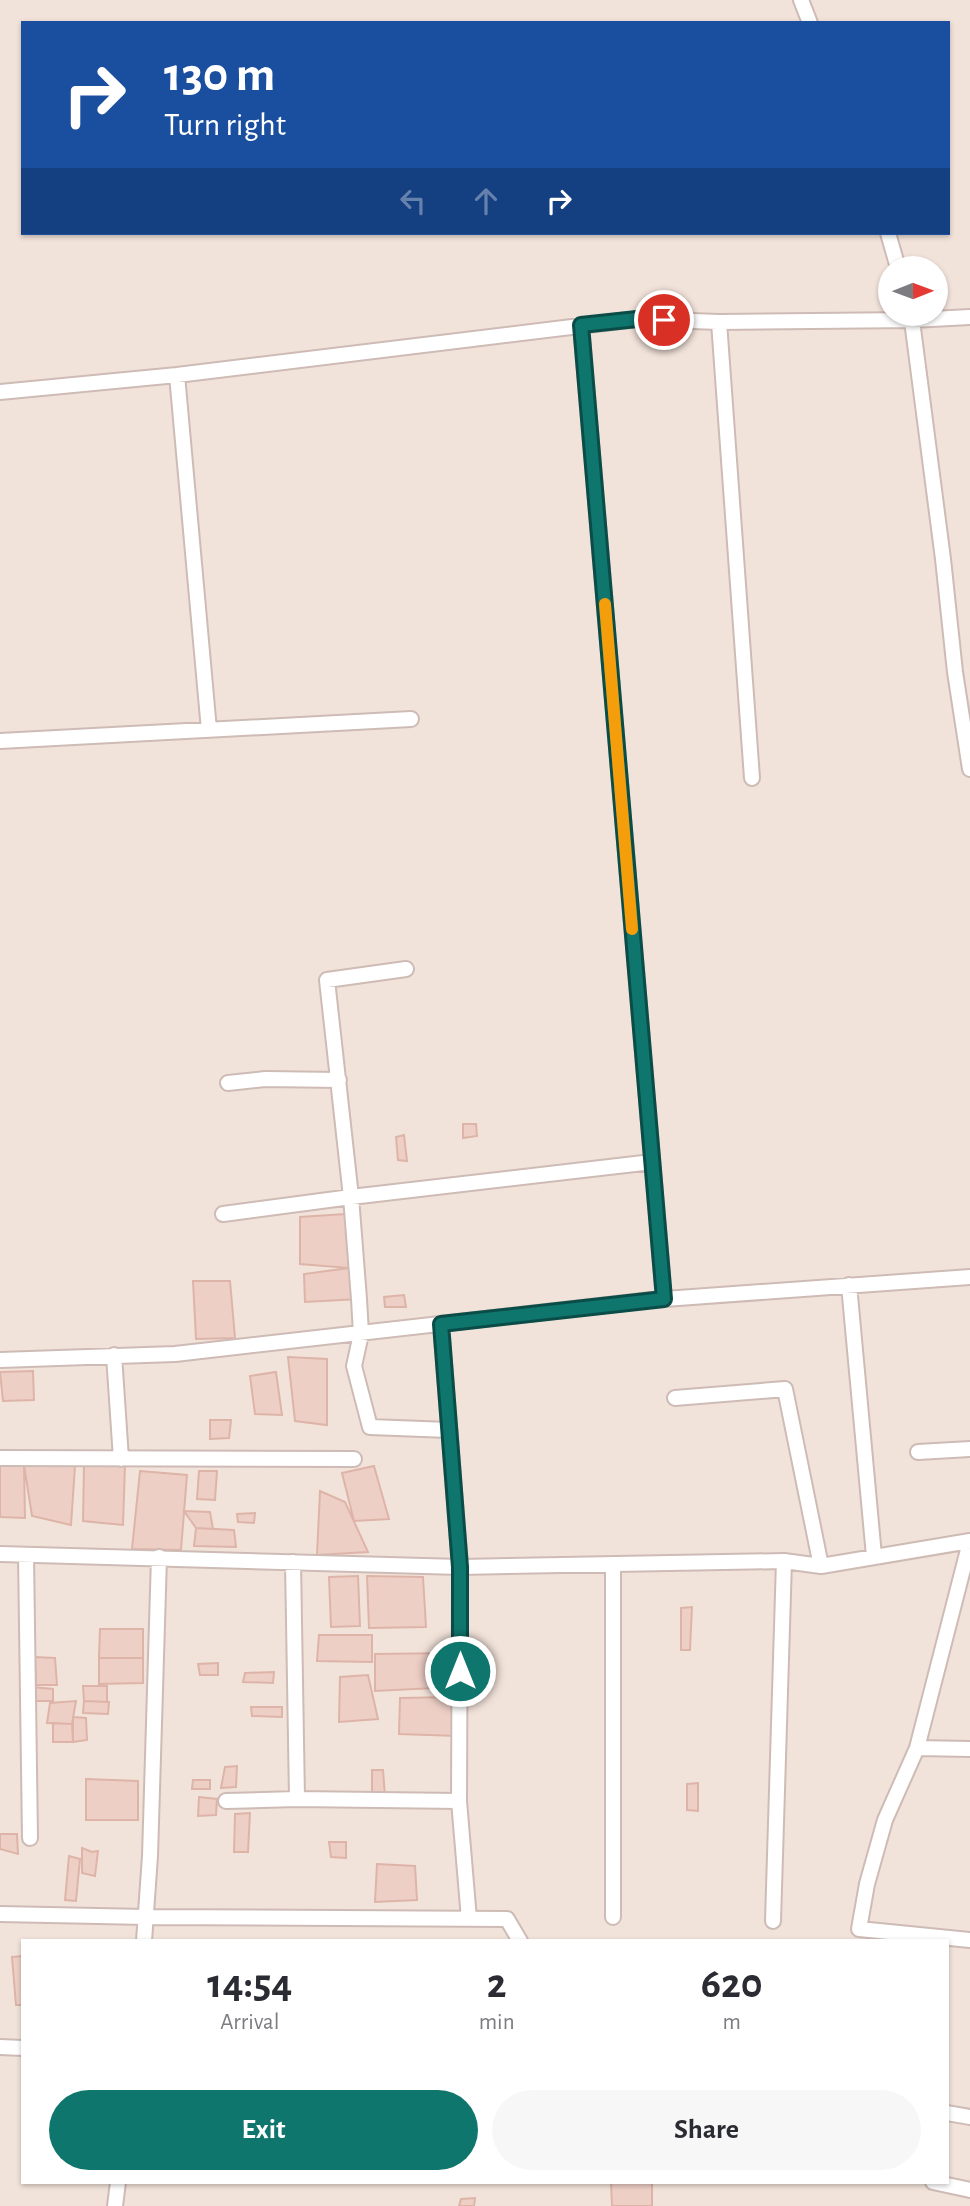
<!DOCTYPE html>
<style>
body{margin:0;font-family:"Alegreya Sans",sans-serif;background:#f7f7f7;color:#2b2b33;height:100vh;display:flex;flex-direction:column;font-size:26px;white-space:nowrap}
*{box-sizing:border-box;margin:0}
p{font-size:23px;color:#7c7c81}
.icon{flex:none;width:38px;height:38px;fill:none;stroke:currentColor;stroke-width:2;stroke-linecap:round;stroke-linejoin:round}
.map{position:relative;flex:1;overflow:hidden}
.panel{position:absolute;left:21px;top:1939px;width:928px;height:245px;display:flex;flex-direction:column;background:#fff;border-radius:0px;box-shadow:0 2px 5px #0004}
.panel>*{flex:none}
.banner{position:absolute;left:21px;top:21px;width:929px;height:214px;border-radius:0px;box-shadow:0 2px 5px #0004;background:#1a4fa0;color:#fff;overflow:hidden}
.needle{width:46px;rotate:89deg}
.controls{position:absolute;left:878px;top:256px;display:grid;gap:14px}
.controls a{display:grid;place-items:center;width:70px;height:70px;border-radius:50%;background:#fff;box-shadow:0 2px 5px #0004;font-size:35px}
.pin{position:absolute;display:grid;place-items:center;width:60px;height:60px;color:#fff;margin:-30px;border:4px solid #fff;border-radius:50%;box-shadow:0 2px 7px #0007}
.me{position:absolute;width:77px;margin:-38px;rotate:0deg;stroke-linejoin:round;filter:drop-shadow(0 0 5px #0008)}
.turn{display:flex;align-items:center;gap:24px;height:147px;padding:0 28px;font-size:32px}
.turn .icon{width:91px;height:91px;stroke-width:2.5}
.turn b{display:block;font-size:49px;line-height:60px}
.lanes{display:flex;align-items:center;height:66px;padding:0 28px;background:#0003;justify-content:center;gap:35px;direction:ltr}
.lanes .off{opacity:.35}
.eta{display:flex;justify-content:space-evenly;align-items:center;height:119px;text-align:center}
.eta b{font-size:42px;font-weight:700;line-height:49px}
.primary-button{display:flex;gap:14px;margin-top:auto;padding:14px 28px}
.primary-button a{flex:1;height:80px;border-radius:42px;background:#0f766e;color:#fff;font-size:28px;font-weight:700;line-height:80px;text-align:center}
.primary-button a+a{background:#f7f7f7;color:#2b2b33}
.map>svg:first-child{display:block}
.residential{fill:#f2e3da;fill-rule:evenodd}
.building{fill:#edcfc6;stroke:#deb4a8;stroke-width:2}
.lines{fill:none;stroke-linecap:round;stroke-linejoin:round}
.minor-casing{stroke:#cebbb5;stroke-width:18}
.minor{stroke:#fff;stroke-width:14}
.route-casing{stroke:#0a4d48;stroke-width:18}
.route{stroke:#0f766e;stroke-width:12}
.slow{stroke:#f59e0b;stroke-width:12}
</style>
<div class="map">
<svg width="970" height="2206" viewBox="0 0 970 2206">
<rect width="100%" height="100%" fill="#fbf2eb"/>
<!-- residential -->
<path class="residential" d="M 0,0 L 970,0 L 970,2206 L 0,2206 ZM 23,23 L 948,23 L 948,233 L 23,233 ZM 891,268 L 936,268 L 936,313 L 891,313 ZM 23,1941 L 947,1941 L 947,2182 L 23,2182 Z"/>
<!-- building -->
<path class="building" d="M 463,1124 L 476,1124 L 477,1136 L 463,1138 Z
M 404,1135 L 407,1161 L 398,1160 L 396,1137 Z
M 345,1214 L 349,1268 L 300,1264 L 300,1217 Z
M 357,1267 L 359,1299 L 305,1302 L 304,1274 Z
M 193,1281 L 230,1281 L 235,1338 L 196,1339 Z
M 404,1295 L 406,1307 L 385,1307 L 384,1297 Z
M 288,1357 L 327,1359 L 327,1425 L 295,1421 Z
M 33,1371 L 34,1400 L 3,1401 L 0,1372 Z
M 276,1372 L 282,1415 L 255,1414 L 250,1376 Z
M 210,1420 L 231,1420 L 229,1438 L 210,1439 Z
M 0,1460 L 24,1465 L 25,1518 L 0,1517 Z
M 24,1465 L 75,1466 L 71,1525 L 32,1516 Z
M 125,1465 L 123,1525 L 83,1521 L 84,1466 Z
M 374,1466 L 389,1519 L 354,1521 L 342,1473 Z
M 140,1471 L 187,1475 L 181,1550 L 132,1549 Z
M 199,1471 L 217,1471 L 215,1500 L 197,1499 Z
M 320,1491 L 345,1502 L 368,1552 L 317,1555 Z
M 184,1511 L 210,1512 L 213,1529 L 196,1528 Z
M 255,1513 L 254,1523 L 238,1522 L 237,1514 Z
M 196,1528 L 234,1530 L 236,1547 L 194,1546 Z
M 358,1576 L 360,1626 L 331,1627 L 329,1577 Z
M 367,1576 L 423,1577 L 426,1627 L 369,1628 Z
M 692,1607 L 690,1650 L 681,1650 L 681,1608 Z
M 100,1629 L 143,1629 L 143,1658 L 99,1658 Z
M 319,1635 L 372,1635 L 372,1662 L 317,1661 Z
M 453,1653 L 455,1687 L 375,1691 L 375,1654 Z
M 35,1657 L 55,1658 L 57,1685 L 36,1685 Z
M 99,1658 L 143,1658 L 143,1683 L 99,1684 Z
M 218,1663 L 218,1675 L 200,1675 L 198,1664 Z
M 274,1672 L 273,1683 L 243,1682 L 245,1673 Z
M 368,1675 L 378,1719 L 339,1722 L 340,1677 Z
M 83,1686 L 107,1686 L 107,1702 L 84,1701 Z
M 32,1687 L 53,1689 L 53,1701 L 28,1701 Z
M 454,1697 L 457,1736 L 399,1734 L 400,1698 Z
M 76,1701 L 72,1724 L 47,1723 L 50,1703 Z
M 84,1701 L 109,1702 L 108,1714 L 83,1713 Z
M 251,1707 L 282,1707 L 282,1717 L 252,1716 Z
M 73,1717 L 86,1718 L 87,1740 L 73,1742 Z
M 53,1723 L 72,1724 L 73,1742 L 53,1742 Z
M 237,1766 L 236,1787 L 221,1788 L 225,1767 Z
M 372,1770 L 383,1770 L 385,1796 L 372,1796 Z
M 86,1779 L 138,1781 L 138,1820 L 86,1820 Z
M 193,1780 L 210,1780 L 210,1789 L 192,1789 Z
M 698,1783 L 698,1811 L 687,1810 L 687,1784 Z
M 199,1797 L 217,1799 L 216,1815 L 198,1816 Z
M 250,1813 L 248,1852 L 234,1852 L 235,1814 Z
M 0,1834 L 17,1834 L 18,1854 L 0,1849 Z
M 329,1842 L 346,1842 L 346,1858 L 331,1857 Z
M 82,1848 L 92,1852 L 98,1851 L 95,1876 L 82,1873 Z
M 69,1856 L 80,1859 L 76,1901 L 65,1900 Z
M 377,1864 L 415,1866 L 417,1900 L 375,1902 Z
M 23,1956 L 23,2005 L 16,2005 L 12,1957 Z
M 611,2182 L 652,2182 L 652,2206 L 612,2206 Z
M 475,2198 L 474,2206 L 459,2206 L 461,2199 Z"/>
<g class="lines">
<defs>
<path id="minor" d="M 801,0 L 810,23
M 888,233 L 898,268
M 911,313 L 943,559 L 955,672 L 970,769
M 719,322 L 752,778
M 581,325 L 664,1299
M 177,375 L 209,730
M 0,392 L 177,375 L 637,319 L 719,322 L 913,320 L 970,317
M 0,741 L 411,719
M 406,969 L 327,980 L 351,1197 L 359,1299 L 361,1334 L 354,1366 L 370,1427 L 449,1430
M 228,1083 L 265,1079 L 339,1080
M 223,1214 L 351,1197 L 652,1162
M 849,1285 L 874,1556
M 114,1355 L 121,1459
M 0,1360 L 175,1354 L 651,1300 L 970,1277
M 675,1398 L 785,1389 L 821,1566
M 918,1452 L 970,1449
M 0,1458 L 354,1459
M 0,1554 L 460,1567 L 784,1561 L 821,1566 L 970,1541
M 26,1555 L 30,1838
M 293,1562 L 297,1799 L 459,1801 L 460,1567 L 441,1324
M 613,1564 L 613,1917
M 917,1748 L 970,1542
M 970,1749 L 917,1748 L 885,1820 L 867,1884 L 859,1929 L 970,1940
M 226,1801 L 297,1799
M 459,1801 L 469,1919
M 0,1914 L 146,1917 L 507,1919 L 520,1941
M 773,1921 L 784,1561
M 144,1941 L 150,1856 L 159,1557
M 0,2047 L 23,2048
M 947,2113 L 970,2117
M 933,2182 L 970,2190
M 115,2206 L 118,2182"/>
</defs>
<!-- minor casing -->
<use href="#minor" class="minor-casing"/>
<!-- minor -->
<use href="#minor" class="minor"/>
</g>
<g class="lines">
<defs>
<path id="route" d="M 460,1671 L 460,1567 L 441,1324 L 664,1299 L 581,325 L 637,319 L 664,320"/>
</defs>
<!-- route casing -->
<use href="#route" class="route-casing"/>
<!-- route -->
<use href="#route" class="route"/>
<!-- slow -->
<path class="slow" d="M 605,604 L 632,929"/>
</g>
</svg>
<div class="controls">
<a><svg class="needle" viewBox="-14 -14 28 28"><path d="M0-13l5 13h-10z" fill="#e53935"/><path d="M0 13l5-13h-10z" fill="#7c7c81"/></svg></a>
</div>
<div class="pin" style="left:664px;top:320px;background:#d93025"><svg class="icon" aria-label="arrive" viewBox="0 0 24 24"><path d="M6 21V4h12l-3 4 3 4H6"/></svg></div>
<svg class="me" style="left:460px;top:1671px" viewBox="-20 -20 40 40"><circle r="17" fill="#0f766e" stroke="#fff" stroke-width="3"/><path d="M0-11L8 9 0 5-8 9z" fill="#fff"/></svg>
<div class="banner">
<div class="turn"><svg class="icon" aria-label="right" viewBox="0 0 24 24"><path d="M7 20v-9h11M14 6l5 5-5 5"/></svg><div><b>130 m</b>Turn right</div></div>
<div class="lanes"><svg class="icon off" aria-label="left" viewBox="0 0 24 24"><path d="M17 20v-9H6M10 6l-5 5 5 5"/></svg><svg class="icon off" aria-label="ahead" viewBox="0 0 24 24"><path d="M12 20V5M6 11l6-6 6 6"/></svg><svg class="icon" aria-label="right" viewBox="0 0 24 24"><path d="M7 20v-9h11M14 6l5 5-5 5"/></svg></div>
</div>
<section class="panel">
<div class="eta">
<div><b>14:54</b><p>Arrival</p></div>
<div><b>2</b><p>min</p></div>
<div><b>620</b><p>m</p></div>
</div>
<div class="primary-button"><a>Exit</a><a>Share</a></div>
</section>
</div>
